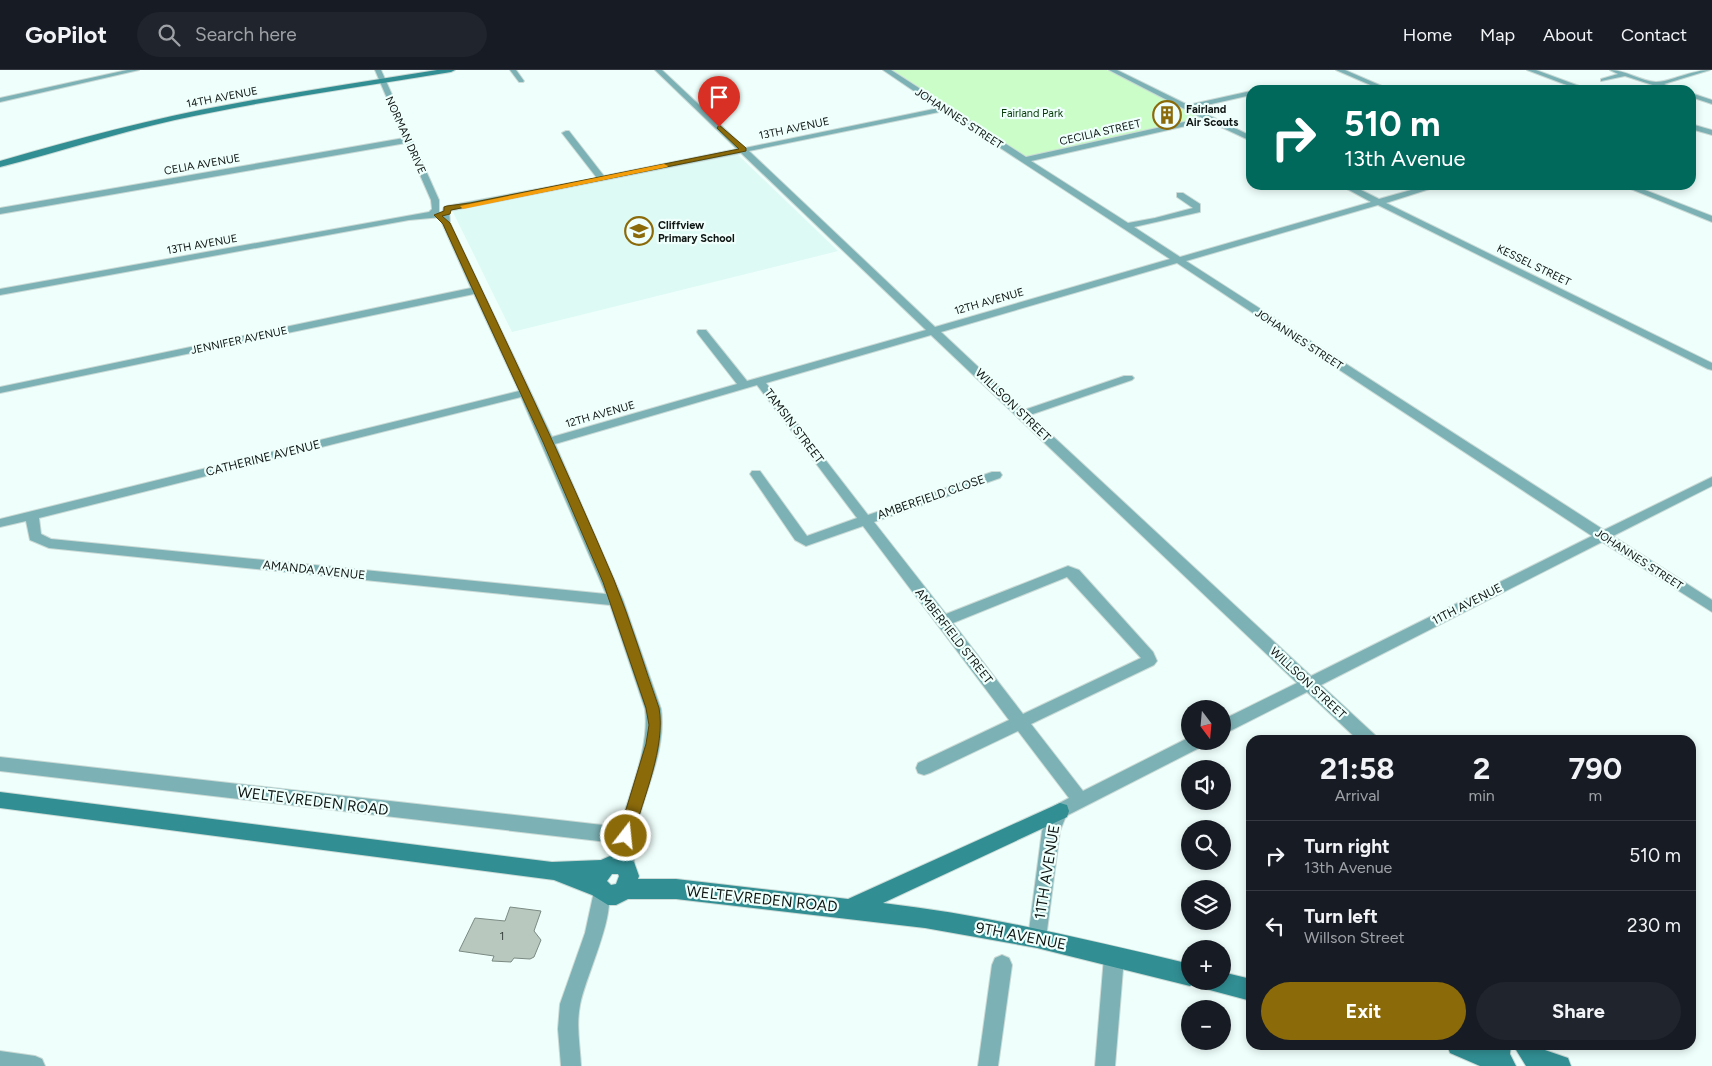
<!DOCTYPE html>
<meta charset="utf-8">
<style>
body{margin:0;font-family:Figtree,sans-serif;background:#20242c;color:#f1f3f6;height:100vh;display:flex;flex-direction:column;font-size:19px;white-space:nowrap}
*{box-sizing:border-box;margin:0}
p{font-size:16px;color:#9ea1a6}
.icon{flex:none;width:28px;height:28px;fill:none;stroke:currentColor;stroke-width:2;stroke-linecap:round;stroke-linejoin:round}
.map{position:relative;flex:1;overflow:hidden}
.drawer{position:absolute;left:1246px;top:665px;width:450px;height:315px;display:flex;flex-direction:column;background:#171b24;border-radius:15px;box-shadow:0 2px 8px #0003}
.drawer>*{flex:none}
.guide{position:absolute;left:1246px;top:15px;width:450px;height:105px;border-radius:15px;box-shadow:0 2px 8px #0003;background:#00695c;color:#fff;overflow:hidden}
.needle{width:32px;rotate:164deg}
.fabs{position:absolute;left:1181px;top:630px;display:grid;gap:10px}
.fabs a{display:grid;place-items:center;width:50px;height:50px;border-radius:50%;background:#171b24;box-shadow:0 2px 8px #0003;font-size:25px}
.pin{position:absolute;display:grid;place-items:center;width:42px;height:42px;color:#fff;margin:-51px -21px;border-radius:50% 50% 50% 0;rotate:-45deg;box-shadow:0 0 5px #0007}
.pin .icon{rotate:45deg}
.me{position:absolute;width:55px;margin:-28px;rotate:16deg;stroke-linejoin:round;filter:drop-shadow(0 0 4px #0008)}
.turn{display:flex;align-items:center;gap:18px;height:105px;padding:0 15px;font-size:22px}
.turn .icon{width:65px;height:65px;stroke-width:2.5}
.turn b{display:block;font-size:35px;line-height:42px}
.eta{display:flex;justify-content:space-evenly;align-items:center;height:85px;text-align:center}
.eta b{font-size:30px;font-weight:700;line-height:35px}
.primary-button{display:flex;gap:10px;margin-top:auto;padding:10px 15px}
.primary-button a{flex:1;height:58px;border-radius:30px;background:#8b6a0a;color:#fff;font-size:20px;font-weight:700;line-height:58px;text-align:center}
.primary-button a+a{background:#20242c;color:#f1f3f6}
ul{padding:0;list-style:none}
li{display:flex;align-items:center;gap:15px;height:70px;padding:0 15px;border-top:1px solid #363941}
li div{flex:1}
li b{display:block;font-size:19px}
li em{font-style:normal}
header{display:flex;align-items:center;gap:30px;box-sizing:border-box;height:70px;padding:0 25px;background:#171b24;border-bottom:1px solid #363941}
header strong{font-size:24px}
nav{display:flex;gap:28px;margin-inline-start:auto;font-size:18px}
.search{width:350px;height:45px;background:#20242c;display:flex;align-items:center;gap:12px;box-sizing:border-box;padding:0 18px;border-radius:28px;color:#9ea1a6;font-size:19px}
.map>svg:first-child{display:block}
.built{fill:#ddfaf4}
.green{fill:#cafdc7}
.building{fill:#b8c8bf;stroke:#7b8a82}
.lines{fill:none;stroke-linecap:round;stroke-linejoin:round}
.street-casing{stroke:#cbdad6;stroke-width:2}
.secondary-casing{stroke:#cbdad6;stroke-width:2}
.street{fill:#7cb2b5;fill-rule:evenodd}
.secondary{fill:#318e93;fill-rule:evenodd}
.route{fill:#8b6a0a;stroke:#5a4506}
.slow{fill:#f59e0b}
.labels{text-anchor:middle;stroke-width:4.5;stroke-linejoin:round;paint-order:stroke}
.far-street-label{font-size:11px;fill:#0f1614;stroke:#effffb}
.far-poi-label{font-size:11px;font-weight:bold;fill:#0f1614;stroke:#effffb;text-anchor:start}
.far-park-label{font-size:11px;fill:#073b09;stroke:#effffb}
.street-label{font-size:12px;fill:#0f1614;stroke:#effffb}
.near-number-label{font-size:12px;fill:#39423f}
.near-street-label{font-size:15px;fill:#0f1614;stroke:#effffb}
</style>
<header>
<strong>GoPilot</strong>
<div class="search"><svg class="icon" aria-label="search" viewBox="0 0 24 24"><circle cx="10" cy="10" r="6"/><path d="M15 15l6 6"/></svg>Search here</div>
<nav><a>Home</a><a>Map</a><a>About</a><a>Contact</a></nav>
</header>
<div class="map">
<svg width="1712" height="996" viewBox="0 0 1712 996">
<rect width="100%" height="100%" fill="#effffb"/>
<!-- built -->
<path class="built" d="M 737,84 L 838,181 L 512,262 L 452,140 Z"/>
<!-- green -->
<path class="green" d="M 886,0 L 1107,0 L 1205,49 L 1022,89 Z"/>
<!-- building -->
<path class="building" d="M 510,837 L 541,841 L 534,861 L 541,870 L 534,887 L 530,889 L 514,888 L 511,892 L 492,891 L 494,886 L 459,881 L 475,848 L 505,851 Z"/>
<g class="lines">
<defs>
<path id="street" d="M 127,0 L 139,0 L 0,32 L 0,28 Z
M 375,0 L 381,0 L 439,130 L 439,142 L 442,143 L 444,137 L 447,136 L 597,108 L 562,63 L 566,61 L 569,61 L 604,106 L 737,79 L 655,0 L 662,0 L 745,78 L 939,38 L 883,0 L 891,0 L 1026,87 L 1202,48 L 1109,0 L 1117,0 L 1188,35 L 1251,21 L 1251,25 L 1194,38 L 1251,66 L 1251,71 L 1208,51 L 1031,91 L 1128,153 L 1155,148 L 1193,138 L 1177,127 L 1177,123 L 1183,123 L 1200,134 L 1200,142 L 1134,157 L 1180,187 L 1371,132 L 1340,115 L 1351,115 L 1379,129 L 1429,115 L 1442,115 L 1386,133 L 1712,293 L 1712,300 L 1708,299 L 1378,135 L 1186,191 L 1604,460 L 1712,407 L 1712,416 L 1613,466 L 1712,530 L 1712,542 L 1602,472 L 1321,615 L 1375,665 L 1377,670 L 1358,670 L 1307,622 L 1222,665 L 1222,650 L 1297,613 L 931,265 L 766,313 L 868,445 L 992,402 L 1000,402 L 1002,405 L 1000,408 L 874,452 L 946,544 L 1068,496 L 1079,500 L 1153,582 L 1157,591 L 1154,595 L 1031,654 L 1083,721 L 1190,667 L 1190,671 L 1205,671 L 1203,676 L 1066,746 L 1060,761 L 1046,868 L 1044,875 L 1037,877 L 1030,875 L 1028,868 L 1042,761 L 1054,736 L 1069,728 L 1018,661 L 930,703 L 924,705 L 918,703 L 916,698 L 918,693 L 1009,650 L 863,456 L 806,476 L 795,470 L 750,404 L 752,401 L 760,401 L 807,466 L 857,448 L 757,315 L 555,374 L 623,530 L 661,639 C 667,684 641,726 634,770 C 632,782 637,793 632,804 L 626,806 L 620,804 L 617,798 L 616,773 L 0,701 L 0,687 L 620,757 C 630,721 650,676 645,639 L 610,535 L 49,478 L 30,470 L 26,451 L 0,457 L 0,449 L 519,321 L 474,224 L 0,323 L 0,317 L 471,218 L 442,153 L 442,147 L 409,150 L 0,225 L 0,219 L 429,142 L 432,139 L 431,130 L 406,73 L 0,144 L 0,138 L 404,68 ZM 944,41 L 1170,189 L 935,257 L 749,81 ZM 741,83 L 926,260 L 747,311 L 706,260 L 698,260 L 697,262 L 698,264 L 737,314 L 552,367 L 450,153 L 449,141 ZM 1177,193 L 1592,466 L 1311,606 L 1030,345 L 1132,310 L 1134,308 L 1132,306 L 1124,306 L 1024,340 L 941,262 ZM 521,327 L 606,524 L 51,469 L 41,464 L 39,448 ZM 1067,507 L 1141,588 L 1023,644 L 953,553 Z
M 510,0 L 516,0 L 524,11 L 523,12 L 519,12 Z
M 1336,0 L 1345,0 L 1391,20 L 1382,20 Z
M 1527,0 L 1536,0 L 1590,20 L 1580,20 Z
M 1610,0 C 1626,0 1640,11 1656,12 C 1669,12 1692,0 1710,0 L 1664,14 L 1678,20 L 1668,20 L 1625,6 L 1601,11 L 1601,9 L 1618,4 Z
M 1691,23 L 1712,30 L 1712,34 L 1691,27 Z
M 1691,54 L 1712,60 L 1712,65 L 1691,59 Z
M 1621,115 L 1632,115 L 1712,146 L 1712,152 Z
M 601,814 L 607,817 C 618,842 585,907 580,935 C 576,955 580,976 581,996 L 561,996 L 558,959 L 560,934 L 585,863 L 595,817 Z
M 1114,877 L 1121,880 L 1124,887 L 1115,996 L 1095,996 L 1104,887 L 1107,880 Z
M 1002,885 L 1009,888 L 1012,895 L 998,996 L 978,996 L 992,895 L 995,888 Z
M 0,981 L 35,986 L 42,989 L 45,996 L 0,996 Z"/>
<path id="secondary" d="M 437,0 L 455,0 L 451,2 C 359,17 267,30 175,50 C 116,63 59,82 0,97 L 0,91 C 76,69 153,48 232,34 C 300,21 369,11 437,0 Z
M 0,722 L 552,792 L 601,790 L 610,786 L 621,786 L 634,792 L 639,806 L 638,809 L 676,809 L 848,829 L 1060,733 L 1067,735 L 1069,741 L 1067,747 L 883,833 C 987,845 1088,870 1190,894 L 1190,911 L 1198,911 L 1190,916 L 1037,878 L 925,858 L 676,829 L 628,829 L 616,835 L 608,835 L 592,825 L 554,810 L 0,738 ZM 612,804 L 618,804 L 619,806 L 616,814 L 611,815 L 607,811 Z
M 1222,902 L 1251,909 L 1251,931 L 1206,919 L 1203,911 L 1222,911 Z
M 1447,975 L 1484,975 L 1489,977 L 1489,975 L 1511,975 L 1510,984 L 1516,996 L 1480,996 L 1450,983 Z
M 1513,975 L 1539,975 L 1542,979 L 1568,988 L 1571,996 L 1526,996 Z"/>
</defs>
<!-- street casing -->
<use href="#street" class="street-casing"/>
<!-- secondary casing -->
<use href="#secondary" class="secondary-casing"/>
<!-- street -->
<use href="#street" class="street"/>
<!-- secondary -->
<use href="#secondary" class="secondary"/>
</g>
<!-- route -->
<path class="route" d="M 719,55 L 746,78 L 746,81 L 451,140 L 450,144 L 442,146 L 450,153 C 506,271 563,390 614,510 C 631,552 644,596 659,638 C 666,676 643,729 633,766 L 631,771 L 626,773 L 620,771 L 618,766 L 646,674 L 649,655 L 646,638 L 603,512 L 543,372 L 473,220 L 443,154 L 434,145 L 444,141 L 444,137 L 447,136 L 470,133 L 739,79 L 717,58 Z"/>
<!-- slow -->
<path class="slow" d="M 664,94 L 668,96 L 667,97 L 463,139 L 460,136 Z"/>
<!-- icons -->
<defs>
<symbol id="building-ring" viewBox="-11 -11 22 22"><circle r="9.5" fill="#effffb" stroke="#8b6a0a" stroke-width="1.5"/><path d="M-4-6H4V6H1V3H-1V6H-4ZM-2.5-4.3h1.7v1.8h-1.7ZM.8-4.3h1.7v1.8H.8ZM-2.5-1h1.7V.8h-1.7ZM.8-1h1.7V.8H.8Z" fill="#8b6a0a"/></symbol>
<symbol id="school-ring" viewBox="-11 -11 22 22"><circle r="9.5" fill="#effffb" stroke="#8b6a0a" stroke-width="1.5"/><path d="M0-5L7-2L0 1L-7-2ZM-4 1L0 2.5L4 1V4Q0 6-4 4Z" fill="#8b6a0a"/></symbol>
</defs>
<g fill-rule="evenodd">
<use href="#building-ring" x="1151" y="29" width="32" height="32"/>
<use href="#school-ring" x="623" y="145" width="32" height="32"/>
</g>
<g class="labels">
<!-- far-street labels -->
<g class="far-street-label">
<text transform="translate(222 27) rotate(-11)" y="4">14TH AVENUE</text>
<text transform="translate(959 48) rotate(33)" y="4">JOHANNES STREET</text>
<text transform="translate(794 58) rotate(-12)" y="4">13TH AVENUE</text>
<text transform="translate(1100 62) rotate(-13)" y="4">CECILIA STREET</text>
<text transform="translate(406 65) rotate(66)" y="4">NORMAN DRIVE</text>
<text transform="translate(202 94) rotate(-10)" y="4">CELIA AVENUE</text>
<text transform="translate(202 174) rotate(-10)" y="4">13TH AVENUE</text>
<text transform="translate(1534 195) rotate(26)" y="4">KESSEL STREET</text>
<text transform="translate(989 231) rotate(-16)" y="4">12TH AVENUE</text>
<text transform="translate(1299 269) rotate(33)" y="4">JOHANNES STREET</text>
<text transform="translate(239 270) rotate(-12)" y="4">JENNIFER AVENUE</text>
<text transform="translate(600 344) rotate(-16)" y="4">12TH AVENUE</text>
<text transform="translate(1639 489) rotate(33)" y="4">JOHANNES STREET</text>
</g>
<!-- far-poi labels -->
<g class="far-poi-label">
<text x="1186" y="43">Fairland<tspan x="1186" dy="13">Air Scouts</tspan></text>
<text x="658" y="159">Cliffview<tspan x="658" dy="13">Primary School</tspan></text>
</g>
<!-- far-park labels -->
<g class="far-park-label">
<text x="1032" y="47">Fairland Park</text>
</g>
<!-- street labels -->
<g class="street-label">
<text transform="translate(1013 335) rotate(44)" y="4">WILLSON STREET</text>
<text transform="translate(794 356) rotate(53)" y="4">TAMSIN STREET</text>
<text transform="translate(263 388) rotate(-14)" y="4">CATHERINE AVENUE</text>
<text transform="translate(931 427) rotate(-19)" y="4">AMBERFIELD CLOSE</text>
<text transform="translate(314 500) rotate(6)" y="4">AMANDA AVENUE</text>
<text transform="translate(1467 534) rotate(-27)" y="4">11TH AVENUE</text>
<text transform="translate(954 566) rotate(52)" y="4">AMBERFIELD STREET</text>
<text transform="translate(1308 613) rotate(43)" y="4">WILLSON STREET</text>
</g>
<!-- near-number labels -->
<g class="near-number-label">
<text x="502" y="870">1</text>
</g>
<!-- near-street labels -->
<g class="near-street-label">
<text transform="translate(313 731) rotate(7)" y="5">WELTEVREDEN ROAD</text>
<text transform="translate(1047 802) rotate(-81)" y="5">11TH AVENUE</text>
<text transform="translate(762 829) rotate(6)" y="5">WELTEVREDEN ROAD</text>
<text transform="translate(1021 866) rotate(11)" y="5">9TH AVENUE</text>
</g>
</g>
</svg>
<div class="fabs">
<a><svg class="needle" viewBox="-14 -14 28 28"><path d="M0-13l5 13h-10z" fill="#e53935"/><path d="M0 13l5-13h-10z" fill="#9ea1a6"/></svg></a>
<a><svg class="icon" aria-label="sound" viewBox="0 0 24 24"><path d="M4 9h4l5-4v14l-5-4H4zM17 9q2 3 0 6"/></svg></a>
<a><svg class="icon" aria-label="search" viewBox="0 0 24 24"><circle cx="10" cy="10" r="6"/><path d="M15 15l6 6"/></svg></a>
<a><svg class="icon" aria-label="layers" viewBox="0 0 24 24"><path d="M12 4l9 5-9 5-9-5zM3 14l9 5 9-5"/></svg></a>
<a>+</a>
<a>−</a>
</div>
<div class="pin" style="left:719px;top:57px;background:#d93025"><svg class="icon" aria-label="arrive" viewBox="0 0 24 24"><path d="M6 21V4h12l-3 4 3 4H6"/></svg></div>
<svg class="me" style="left:626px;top:766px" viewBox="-20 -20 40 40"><circle r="17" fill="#8b6a0a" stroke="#fff" stroke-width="3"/><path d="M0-11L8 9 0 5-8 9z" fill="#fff"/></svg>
<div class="guide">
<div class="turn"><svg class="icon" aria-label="right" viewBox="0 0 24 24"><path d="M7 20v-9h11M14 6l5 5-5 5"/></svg><div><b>510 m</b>13th Avenue</div></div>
</div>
<section class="drawer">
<div class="eta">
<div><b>21:58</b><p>Arrival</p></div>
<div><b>2</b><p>min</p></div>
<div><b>790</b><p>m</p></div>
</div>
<ul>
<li><svg class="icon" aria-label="right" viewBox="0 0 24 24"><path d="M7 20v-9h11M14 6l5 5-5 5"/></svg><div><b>Turn right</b><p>13th Avenue</p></div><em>510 m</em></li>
<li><svg class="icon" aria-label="left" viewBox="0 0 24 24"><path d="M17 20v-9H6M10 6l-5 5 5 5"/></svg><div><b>Turn left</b><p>Willson Street</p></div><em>230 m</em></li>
</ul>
<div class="primary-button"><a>Exit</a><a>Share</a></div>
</section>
</div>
